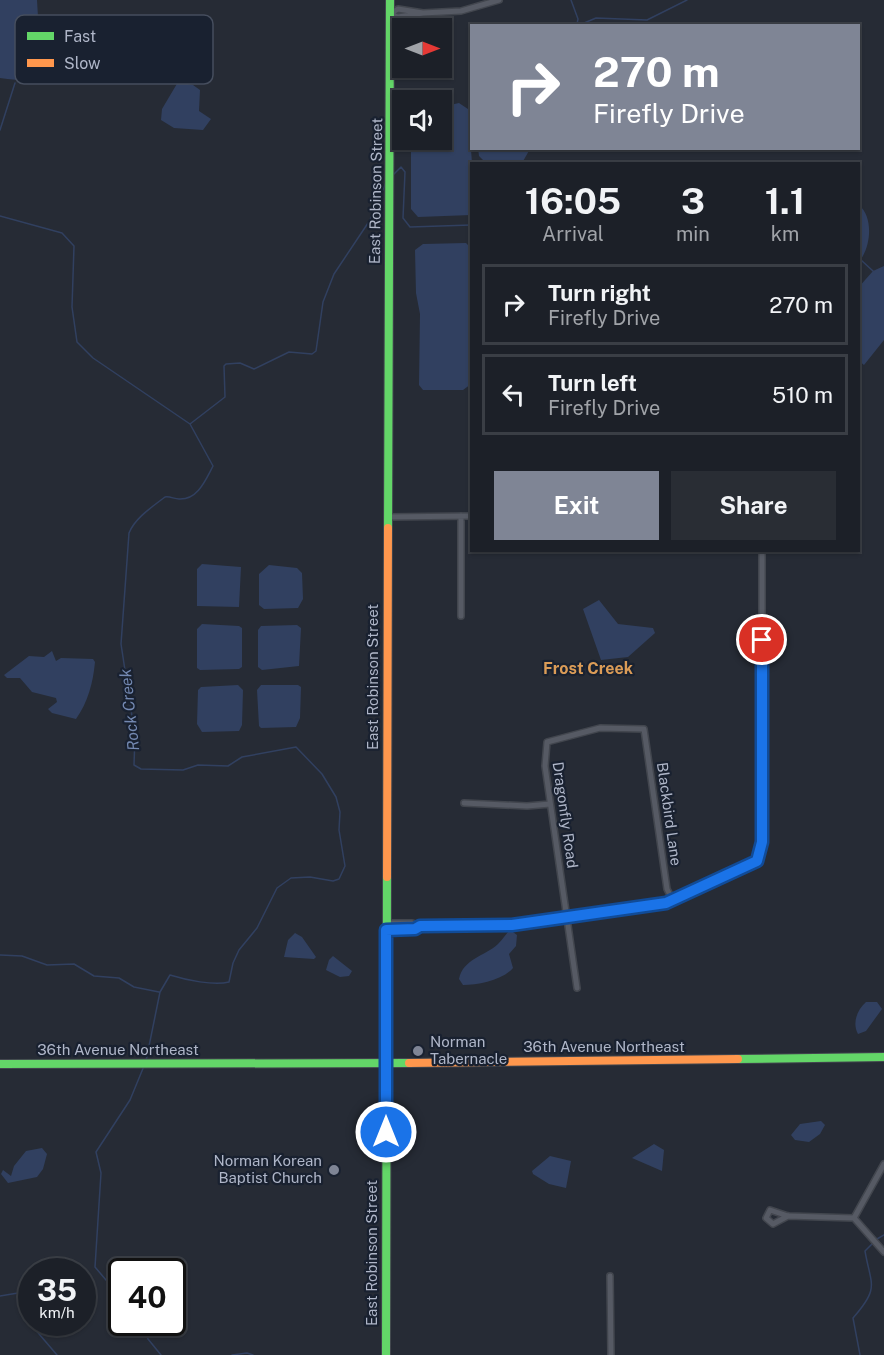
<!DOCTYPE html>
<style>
body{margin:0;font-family:"Public Sans",sans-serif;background:#292d34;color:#f1f3f6;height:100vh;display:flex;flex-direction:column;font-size:22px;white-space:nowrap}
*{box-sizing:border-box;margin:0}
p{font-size:20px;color:#a0a3a8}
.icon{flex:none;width:33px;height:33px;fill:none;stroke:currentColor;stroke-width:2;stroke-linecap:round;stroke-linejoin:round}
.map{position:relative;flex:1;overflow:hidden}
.panel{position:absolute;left:470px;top:162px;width:390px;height:390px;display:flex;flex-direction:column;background:#1c2028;border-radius:0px;box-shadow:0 2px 4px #0004,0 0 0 2px #3a3e45}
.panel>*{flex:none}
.top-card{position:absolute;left:470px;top:24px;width:390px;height:126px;border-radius:0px;box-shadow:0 2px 4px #0004,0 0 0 2px #3a3e45;background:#7f8595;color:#fff;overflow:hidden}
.needle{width:39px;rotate:90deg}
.controls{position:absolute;left:392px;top:18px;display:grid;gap:12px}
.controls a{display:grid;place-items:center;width:60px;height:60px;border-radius:0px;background:#1c2028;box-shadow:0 2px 4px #0004,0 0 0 2px #3a3e45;font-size:30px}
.speed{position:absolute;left:18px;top:1258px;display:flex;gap:12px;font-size:30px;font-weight:700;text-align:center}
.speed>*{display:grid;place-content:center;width:78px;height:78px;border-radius:50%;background:#1c2028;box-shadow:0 2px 4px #0004,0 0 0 2px #3a3e45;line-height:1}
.speed small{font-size:15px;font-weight:400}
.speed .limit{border:3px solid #111;border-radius:9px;background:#fff;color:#111}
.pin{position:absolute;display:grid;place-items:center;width:51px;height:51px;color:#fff;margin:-26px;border:3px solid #fff;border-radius:50%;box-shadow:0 2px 6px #0007}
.me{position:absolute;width:66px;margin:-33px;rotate:0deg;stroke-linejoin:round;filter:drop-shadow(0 0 4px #0008)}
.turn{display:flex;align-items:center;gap:21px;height:126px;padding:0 24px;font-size:27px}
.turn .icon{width:78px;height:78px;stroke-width:2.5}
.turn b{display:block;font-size:42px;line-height:51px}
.eta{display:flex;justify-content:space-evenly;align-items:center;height:102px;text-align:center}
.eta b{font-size:36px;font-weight:700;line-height:42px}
.cta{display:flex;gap:12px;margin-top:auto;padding:12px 24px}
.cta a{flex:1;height:69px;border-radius:0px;background:#7f8595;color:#fff;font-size:24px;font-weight:700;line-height:69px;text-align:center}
.cta a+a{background:#292d34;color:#f1f3f6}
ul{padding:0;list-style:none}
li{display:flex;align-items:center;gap:18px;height:81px;margin:0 12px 9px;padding:0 12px;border:3px solid #3a3e45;border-radius:0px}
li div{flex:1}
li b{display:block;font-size:22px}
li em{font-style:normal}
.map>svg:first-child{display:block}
.water{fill:#314060}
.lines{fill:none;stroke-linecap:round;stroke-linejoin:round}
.stream{stroke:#314060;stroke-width:1.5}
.street-casing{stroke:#42464e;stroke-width:8}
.fast-casing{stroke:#42464e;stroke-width:10}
.slow-casing{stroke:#42464e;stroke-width:10}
.street{stroke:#565a64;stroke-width:5}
.fast{stroke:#63d668;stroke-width:8}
.slow{stroke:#ff974d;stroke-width:8}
.route-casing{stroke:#114b97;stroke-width:15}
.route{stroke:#1a73e8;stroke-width:10}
.poi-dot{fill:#7f8595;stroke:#192130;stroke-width:2}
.labels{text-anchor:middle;stroke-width:4.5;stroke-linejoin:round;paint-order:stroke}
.street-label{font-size:15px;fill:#afb6c8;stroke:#192130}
.poi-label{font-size:15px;fill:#afb6c8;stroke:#192130;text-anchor:start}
.neighbourhood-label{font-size:16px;font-weight:bold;fill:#db9c57;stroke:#192130}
.water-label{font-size:16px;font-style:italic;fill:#7489b2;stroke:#192130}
.key{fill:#192130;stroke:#464e5e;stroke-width:1.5}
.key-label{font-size:16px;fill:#afb6c8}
</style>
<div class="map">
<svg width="884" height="1355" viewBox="0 0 884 1355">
<rect width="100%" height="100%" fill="#262b35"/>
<!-- water -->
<path class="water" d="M 0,0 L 37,0 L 38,17 L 45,33 L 68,48 C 68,90 27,81 0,78 Z
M 178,82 L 193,85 L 200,90 L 199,111 L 211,119 L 203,130 L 174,128 L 161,120 L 162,109 Z
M 459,103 L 468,109 L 472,163 L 471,215 L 418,217 L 411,209 L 411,140 L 441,140 L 441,107 Z
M 478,148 L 530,148 L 530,149 L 522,163 L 487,164 L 479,156 Z
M 859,205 C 875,219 870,250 858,263 Z
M 466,243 L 471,248 L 471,384 L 463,390 L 423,390 L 419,385 L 420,314 L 416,293 L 415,250 L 423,244 Z
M 884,266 L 884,340 L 864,365 L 858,360 L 858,288 L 873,271 Z
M 202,564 L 241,567 L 239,607 L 197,606 L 197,569 Z
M 269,565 L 297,568 L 302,573 L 303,599 L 298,608 L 264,609 L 259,605 L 259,574 Z
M 599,600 L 618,624 L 653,628 L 655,633 L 628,657 L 601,660 L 583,609 Z
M 202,624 L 239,626 L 242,628 L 242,667 L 239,669 L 200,670 L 197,668 L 197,629 Z
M 297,625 L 301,628 L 299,666 L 262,670 L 258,667 L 258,630 L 261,626 Z
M 52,651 L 56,661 L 61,658 L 93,659 L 95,662 C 93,683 88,702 76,719 L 52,713 L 48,709 L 57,702 L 56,698 L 32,692 L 20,678 L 7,678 L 4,675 L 29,656 L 44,657 Z
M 238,685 L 243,690 L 242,725 L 239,731 L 202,732 L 197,724 L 198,690 L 201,687 Z
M 261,685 L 298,685 L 301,687 L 300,718 L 296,727 L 261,728 L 259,726 L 257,690 Z
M 510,930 L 517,935 L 516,946 L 509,954 L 513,968 C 503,980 478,985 463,985 L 459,979 C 463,959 485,956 498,944 C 502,940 506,934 510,930 Z
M 295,933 L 302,937 L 316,957 L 314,959 L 284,957 L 288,940 Z
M 333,956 L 352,971 L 349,976 L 340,977 L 326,970 L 329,960 Z
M 866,1002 L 877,1002 L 882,1009 L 866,1031 L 858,1034 C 852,1023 857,1010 866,1002 Z
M 821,1121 L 825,1125 L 820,1134 L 809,1142 L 795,1140 L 791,1135 L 800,1124 Z
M 654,1144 L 664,1150 L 662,1171 L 632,1158 Z
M 42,1148 L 47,1154 L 43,1169 L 37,1177 L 8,1183 L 1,1174 L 3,1170 L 11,1176 L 14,1166 L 26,1151 Z
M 550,1156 L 571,1161 L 566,1188 L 549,1184 L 533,1174 L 532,1171 Z"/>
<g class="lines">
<!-- stream -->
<path class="stream" d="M 571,0 L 578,19 L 577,24
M 577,26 L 596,18 L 647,20 L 687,0
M 0,130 L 15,83
M 393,175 L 401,167 L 405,172 L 403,218 L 410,227 L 471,225
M 0,216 L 62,233 L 74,246 L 72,307 L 77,342 L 93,358 L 190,424 L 213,466 C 206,479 198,500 179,499 C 174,499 170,496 165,497 C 152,507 135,518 129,533 L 121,644 L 135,736 L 134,765 L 141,769 L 183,770 L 198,765 L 228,766 L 242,757 L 296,747 L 322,774 L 336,797 L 340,812 L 339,830 L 345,866 L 339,879 L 333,881 L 310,877 L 291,878 L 277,888 L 257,928 L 239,950 L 233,963 L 229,982 C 214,986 186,980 170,975 L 160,992 L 146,1061
M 861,260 L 873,271
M 190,424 L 225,397 L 224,366 L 226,364 L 240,363 L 254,369 L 289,352 L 312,354 L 316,351 L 323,302 L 334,274 L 370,220 L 387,180
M 0,955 L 22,956 L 47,965 L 74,964 L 94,976 L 119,978 L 134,987 L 159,992
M 877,1239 L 884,1235
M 122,1290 L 106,1280 L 95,1267 L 101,1173 L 96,1152 L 130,1100 L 144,1066
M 0,1296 L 18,1293 L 31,1302 L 26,1311 L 28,1321 L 57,1355
M 143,1323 L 148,1339 L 161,1355
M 232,1355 L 247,1353 L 253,1355
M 860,1355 L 853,1318 C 880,1287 871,1286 865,1251 L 874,1242"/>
<defs>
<path id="street" d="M 398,9 L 423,13 L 398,17 L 390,14 Z
M 423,13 L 461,11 L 499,0
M 461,516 L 461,616
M 387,517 L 471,516
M 464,803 L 527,806 L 550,804
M 386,923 L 412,923 L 420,926
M 386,930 L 415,929 L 420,926 L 512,925 L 666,903 L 757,861 L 762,841 L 762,550
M 577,988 L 545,766 L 547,742 L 600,728 L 644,729 L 667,889 L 673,901
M 788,1216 L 773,1224 L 766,1218 L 770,1210 L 788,1216 L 854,1218 L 884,1252
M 854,1218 L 884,1164
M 610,1276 L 611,1355"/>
<path id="fast" d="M 388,528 L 390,0
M 738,1059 L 884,1057
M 0,1064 L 409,1063
M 386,1355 L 387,877"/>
<path id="slow" d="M 387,877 L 388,528
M 409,1063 L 738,1059"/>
</defs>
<!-- street casing -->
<use href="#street" class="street-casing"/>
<!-- fast casing -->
<use href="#fast" class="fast-casing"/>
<!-- slow casing -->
<use href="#slow" class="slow-casing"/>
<!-- street -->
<use href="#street" class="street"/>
<!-- fast -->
<use href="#fast" class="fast"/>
<!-- slow -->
<use href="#slow" class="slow"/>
</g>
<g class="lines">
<defs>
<path id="route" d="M 386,1132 L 386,930 L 415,929 L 420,926 L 512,925 L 666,903 L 757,861 L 762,842 L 762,640"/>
</defs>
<!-- route casing -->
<use href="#route" class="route-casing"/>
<!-- route -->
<use href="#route" class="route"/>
</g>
<!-- markers -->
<g class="poi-dot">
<circle cx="418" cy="1051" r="6"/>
<circle cx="334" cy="1170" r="6"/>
</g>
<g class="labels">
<!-- street labels -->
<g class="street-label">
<text transform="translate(376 191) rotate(-89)" y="5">East Robinson Street</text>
<text transform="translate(373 677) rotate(-90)" y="5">East Robinson Street</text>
<text transform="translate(669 814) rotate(82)" y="5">Blackbird Lane</text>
<text transform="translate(565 815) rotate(82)" y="5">Dragonfly Road</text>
<text x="604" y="1052">36th Avenue Northeast</text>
<text x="118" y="1055">36th Avenue Northeast</text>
<text transform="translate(372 1253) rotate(-90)" y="5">East Robinson Street</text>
</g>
<!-- poi labels -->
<g class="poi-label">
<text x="430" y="1047">Norman<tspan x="430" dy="17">Tabernacle</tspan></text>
<text x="322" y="1166" text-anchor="end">Norman Korean<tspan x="322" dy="17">Baptist Church</tspan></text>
</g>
<!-- neighbourhood labels -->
<g class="neighbourhood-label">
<text x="588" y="674">Frost Creek</text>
</g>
<!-- water labels -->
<g class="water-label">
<text transform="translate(129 710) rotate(-96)" y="6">Rock Creek</text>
</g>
</g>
<!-- legend -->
<rect x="15" y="15" width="198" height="69" rx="9" class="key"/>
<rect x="27" y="32" width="27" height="8" fill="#63d668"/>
<rect x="27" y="59" width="27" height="8" fill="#ff974d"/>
<g class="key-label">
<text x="64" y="42">Fast</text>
<text x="64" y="69">Slow</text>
</g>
</svg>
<div class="controls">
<a><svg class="needle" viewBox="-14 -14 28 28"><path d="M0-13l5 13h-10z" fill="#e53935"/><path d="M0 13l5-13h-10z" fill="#a0a3a8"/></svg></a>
<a><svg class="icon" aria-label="sound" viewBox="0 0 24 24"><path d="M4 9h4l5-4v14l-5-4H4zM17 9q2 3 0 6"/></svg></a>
</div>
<div class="speed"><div>35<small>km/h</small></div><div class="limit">40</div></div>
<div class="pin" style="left:762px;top:640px;background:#d93025"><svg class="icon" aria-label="arrive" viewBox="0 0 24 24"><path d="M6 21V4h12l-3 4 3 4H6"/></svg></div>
<svg class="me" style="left:386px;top:1132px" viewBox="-20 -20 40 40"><circle r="17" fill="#1a73e8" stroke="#fff" stroke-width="3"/><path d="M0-11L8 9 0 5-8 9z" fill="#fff"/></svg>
<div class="top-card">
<div class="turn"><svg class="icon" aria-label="right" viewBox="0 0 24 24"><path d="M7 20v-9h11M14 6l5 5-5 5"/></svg><div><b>270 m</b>Firefly Drive</div></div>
</div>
<section class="panel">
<div class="eta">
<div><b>16:05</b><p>Arrival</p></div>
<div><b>3</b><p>min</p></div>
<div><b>1.1</b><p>km</p></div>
</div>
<ul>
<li><svg class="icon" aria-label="right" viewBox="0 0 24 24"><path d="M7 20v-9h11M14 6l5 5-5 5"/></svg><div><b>Turn right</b><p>Firefly Drive</p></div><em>270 m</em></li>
<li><svg class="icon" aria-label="left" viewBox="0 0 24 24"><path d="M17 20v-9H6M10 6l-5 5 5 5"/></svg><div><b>Turn left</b><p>Firefly Drive</p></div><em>510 m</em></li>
</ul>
<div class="cta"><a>Exit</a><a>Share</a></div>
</section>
</div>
